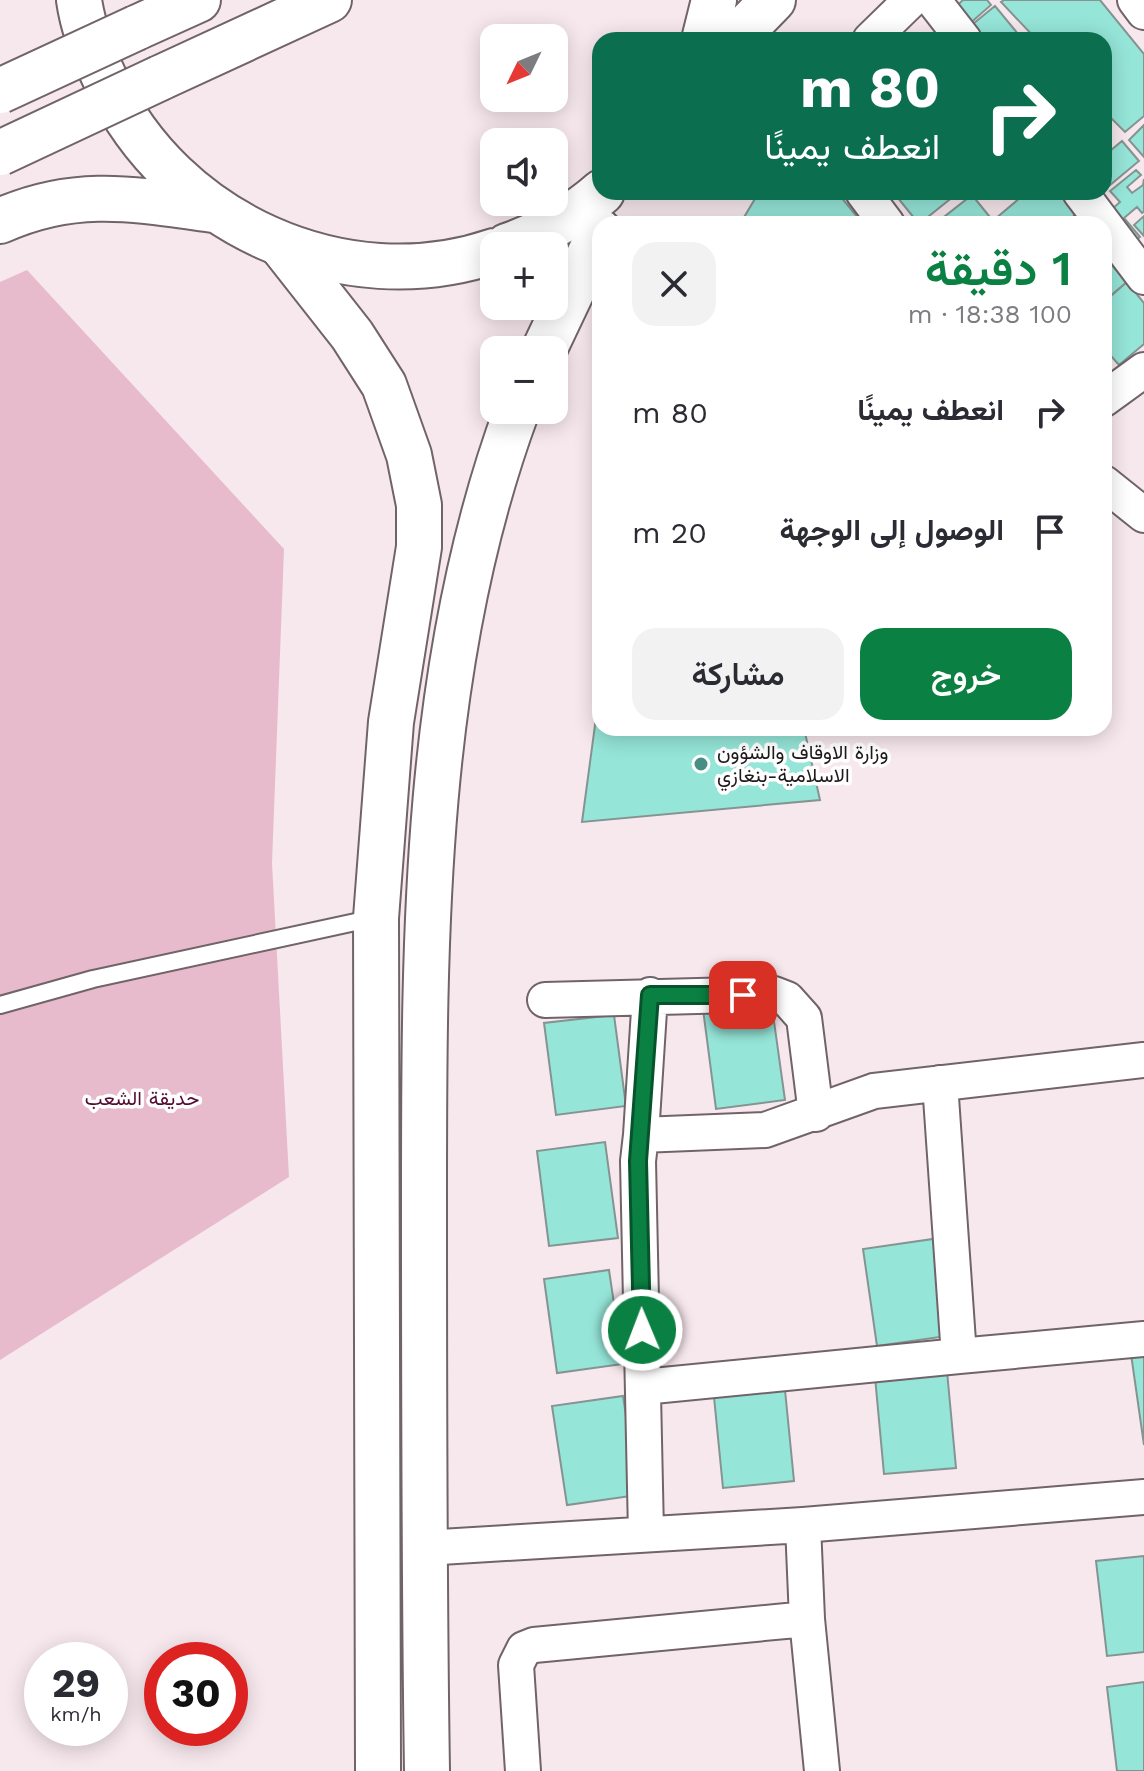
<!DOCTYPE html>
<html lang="ar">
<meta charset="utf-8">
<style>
body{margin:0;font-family:"Work Sans",Vazirmatn,sans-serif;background:#f2f2f3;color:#2b2b33;direction:rtl;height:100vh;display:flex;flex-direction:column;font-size:30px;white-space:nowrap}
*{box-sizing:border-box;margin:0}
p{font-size:26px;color:#7c7c81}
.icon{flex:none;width:44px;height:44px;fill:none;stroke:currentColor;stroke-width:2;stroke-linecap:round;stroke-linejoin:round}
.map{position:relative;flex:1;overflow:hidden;direction:ltr}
.details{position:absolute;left:592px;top:216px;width:520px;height:520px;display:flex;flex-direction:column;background:#fff;border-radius:24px;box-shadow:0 4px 20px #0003;direction:rtl}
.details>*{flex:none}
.banner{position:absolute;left:592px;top:32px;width:520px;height:168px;border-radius:24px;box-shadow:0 4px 20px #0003;direction:rtl;background:#0b6e4f;color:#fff;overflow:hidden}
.needle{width:52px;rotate:227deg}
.fabs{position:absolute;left:480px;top:24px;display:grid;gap:16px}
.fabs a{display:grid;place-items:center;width:88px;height:88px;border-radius:16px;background:#fff;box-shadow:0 4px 20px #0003;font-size:40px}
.speed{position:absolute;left:24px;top:1642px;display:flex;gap:16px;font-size:40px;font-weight:700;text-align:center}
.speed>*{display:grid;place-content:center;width:104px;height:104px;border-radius:50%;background:#fff;box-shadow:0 4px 20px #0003;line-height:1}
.speed small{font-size:20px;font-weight:400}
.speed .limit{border:12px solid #d22;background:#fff;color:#111}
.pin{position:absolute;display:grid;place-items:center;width:68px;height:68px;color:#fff;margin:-34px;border-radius:16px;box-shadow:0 4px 12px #0006}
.me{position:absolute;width:88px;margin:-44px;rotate:359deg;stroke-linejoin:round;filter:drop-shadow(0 0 6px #0008)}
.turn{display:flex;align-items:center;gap:28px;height:168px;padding:0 40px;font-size:36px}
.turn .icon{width:104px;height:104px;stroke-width:2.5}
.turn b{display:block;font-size:56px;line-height:68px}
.round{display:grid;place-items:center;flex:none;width:84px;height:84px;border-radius:24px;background:#f2f2f3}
.summary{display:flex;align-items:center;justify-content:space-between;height:136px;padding:0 40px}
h1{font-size:48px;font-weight:600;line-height:60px;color:#0b8043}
.primary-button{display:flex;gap:16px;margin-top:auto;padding:16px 40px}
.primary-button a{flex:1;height:92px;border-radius:24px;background:#0b8043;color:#fff;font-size:32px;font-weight:600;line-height:92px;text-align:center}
.primary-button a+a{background:#f2f2f3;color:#2b2b33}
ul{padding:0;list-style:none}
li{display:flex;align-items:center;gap:24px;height:120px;padding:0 40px}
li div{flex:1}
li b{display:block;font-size:30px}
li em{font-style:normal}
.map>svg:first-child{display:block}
.green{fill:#e8bbcc}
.building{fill:#95e5d8;stroke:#859491;stroke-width:2}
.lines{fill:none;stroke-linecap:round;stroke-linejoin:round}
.lane-casing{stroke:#716469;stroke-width:20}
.street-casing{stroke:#716469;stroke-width:38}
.primary-casing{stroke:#716469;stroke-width:48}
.highway-casing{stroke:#716469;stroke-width:48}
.lane{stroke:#fff;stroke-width:16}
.street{stroke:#fff;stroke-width:34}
.primary{stroke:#fff;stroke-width:44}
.highway{stroke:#fff;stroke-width:44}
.highway-bridge-casing{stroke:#716469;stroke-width:48;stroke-linecap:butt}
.highway-bridge{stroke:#fff;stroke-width:44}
.route-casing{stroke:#07532c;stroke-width:20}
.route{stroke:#0b8043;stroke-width:14}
.poi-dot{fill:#498e84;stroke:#fff;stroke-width:3}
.labels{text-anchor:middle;stroke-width:7;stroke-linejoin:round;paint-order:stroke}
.poi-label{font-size:20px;fill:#1e191b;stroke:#fff;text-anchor:start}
.park-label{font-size:20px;fill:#540a31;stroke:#fff}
</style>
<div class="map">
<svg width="1144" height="1771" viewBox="0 0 1144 1771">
<rect width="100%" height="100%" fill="#f7e8ed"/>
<!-- green -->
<path class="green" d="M 27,270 L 284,549 L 272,863 L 289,1177 L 0,1360 L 0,282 Z"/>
<!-- building -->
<path class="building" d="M 963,0 L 987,0 L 991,5 L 968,25 L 953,9 Z
M 1004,0 L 1100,0 L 1144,54 L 1144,116 L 1125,132 L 1104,111 L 1104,40 L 1037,40 L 1001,2 Z
M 995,6 L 1023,40 L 970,40 L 963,32 Z
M 1144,125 L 1144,157 L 1129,140 Z
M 1122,141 L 1139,161 L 1104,190 L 1104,156 Z
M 1136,170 L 1141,175 L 1127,187 L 1132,193 L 1143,185 L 1144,179 L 1144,212 L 1142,213 L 1137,207 L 1124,218 L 1140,237 L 1128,247 L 1103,217 L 1120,202 L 1110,191 Z
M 759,192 L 837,192 L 863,224 L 740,224 Z
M 903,192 L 959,192 L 919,224 L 897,197 Z
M 1027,192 L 1058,192 L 1076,214 L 1064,224 L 1000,224 L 995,219 Z
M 972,195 L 994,222 L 935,224 Z
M 1144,216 L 1144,236 L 1134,225 Z
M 1109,262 L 1127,282 L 1104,302 L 1104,267 Z
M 1127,282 L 1144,303 L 1144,344 L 1119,365 L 1104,348 L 1104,301 Z
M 600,688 L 600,728 L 804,728 L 820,800 L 582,822 Z
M 771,1000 L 785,1100 L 716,1109 L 703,1009 Z
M 614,1015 L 626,1106 L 556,1115 L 544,1023 Z
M 605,1142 L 618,1238 L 549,1246 L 537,1151 Z
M 933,1239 L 947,1336 L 877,1346 L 863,1249 Z
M 609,1270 L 623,1364 L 557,1373 L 544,1279 Z
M 1144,1352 L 1144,1445 L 1131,1354 Z
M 947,1371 L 956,1468 L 884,1474 L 875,1377 Z
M 785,1390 L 794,1481 L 723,1488 L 714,1397 Z
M 623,1396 L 638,1495 L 567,1505 L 552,1406 Z
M 1144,1556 L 1144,1652 L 1107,1656 L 1096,1561 Z
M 1144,1682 L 1144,1771 L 1117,1771 L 1107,1687 Z"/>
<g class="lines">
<defs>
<path id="lane" d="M 0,1005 L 93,979 L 374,918"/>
<path id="street" d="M 933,0 L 964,40
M 1135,0 L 1144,12
M 870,40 L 911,0
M 863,192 L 887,224
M 1080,192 L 1144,277
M 1104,399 L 1144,370
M 1104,483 L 1144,515
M 545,1000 L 774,994 L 787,999 L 804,1018 L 816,1114
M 641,1135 L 650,995
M 959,1356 L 1144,1339
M 643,1387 L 959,1356 L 940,1083
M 803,1525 L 807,1619 L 822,1771
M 646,1533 L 638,1161 L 641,1135 L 765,1130 L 874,1091 L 1144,1060
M 424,1548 L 803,1525 L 1144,1497
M 523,1771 L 516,1665 L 524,1649 L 534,1645 L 807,1619"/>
<path id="primary" d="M 282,246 L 352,335 L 384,385 L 409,455 L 419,505 L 419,547 L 391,722 L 376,918 L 378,1771
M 544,350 L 600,232
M 427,1771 C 424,1583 424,1394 424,1206 C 424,940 423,663 517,410"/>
<path id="highway" d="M 79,0 C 83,28 94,56 106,81 C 172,223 344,302 494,251
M 136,28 L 198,0
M 704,40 L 714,0
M 734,40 L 773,0
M 160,78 L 329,0
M 0,221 C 75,187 135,199 213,210
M 507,246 C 541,234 575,216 602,192"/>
</defs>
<!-- lane casing -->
<use href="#lane" class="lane-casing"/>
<!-- street casing -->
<use href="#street" class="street-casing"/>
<!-- primary casing -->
<use href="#primary" class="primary-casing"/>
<!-- highway casing -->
<use href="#highway" class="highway-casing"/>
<!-- lane -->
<use href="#lane" class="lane"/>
<!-- street -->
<use href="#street" class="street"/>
<!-- primary -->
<use href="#primary" class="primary"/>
<!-- highway -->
<use href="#highway" class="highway"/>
<defs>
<path id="highway-bridge" d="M 0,91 L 136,28
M 0,153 L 160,78"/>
</defs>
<!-- highway-bridge casing -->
<use href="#highway-bridge" class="highway-bridge-casing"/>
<!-- highway-bridge -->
<use href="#highway-bridge" class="highway-bridge"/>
</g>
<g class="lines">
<defs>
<path id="route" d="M 642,1330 L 638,1161 L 650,995 L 743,995"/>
</defs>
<!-- route casing -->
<use href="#route" class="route-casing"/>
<!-- route -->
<use href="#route" class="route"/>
</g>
<!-- markers -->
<circle class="poi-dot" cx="701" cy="764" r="8"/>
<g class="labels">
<!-- poi labels -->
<g class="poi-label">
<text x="717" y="759">وزارة الاوقاف والشؤون<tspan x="717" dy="23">الاسلامية-بنغازي</tspan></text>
</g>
<!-- park labels -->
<g class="park-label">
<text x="142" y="1105">حديقة الشعب</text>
</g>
</g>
</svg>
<div class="fabs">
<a><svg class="needle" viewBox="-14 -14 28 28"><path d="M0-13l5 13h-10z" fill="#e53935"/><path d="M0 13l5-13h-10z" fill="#7c7c81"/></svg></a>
<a><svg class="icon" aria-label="sound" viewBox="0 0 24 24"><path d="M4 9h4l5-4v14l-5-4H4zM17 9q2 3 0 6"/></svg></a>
<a>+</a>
<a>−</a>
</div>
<div class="speed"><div>29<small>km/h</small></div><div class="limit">30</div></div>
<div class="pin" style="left:743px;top:995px;background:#d93025"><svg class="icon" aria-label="arrive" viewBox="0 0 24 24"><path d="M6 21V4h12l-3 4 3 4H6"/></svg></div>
<svg class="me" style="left:642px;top:1330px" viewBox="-20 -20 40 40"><circle r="17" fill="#0b8043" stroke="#fff" stroke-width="3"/><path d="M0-11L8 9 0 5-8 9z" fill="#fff"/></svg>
<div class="banner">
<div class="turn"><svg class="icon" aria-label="right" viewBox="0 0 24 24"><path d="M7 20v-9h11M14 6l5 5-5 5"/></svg><div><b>80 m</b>انعطف يمينًا</div></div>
</div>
<section class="details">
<div class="summary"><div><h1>1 دقيقة</h1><p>100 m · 18:38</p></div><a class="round"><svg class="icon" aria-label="close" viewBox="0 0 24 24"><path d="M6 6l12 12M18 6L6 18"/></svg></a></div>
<ul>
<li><svg class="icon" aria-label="right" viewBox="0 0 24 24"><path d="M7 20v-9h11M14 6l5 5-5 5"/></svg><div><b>انعطف يمينًا</b></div><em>80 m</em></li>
<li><svg class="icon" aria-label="arrive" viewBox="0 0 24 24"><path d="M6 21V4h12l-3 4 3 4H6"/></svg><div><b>الوصول إلى الوجهة</b></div><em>20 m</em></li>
</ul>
<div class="primary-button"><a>خروج</a><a>مشاركة</a></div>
</section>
</div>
